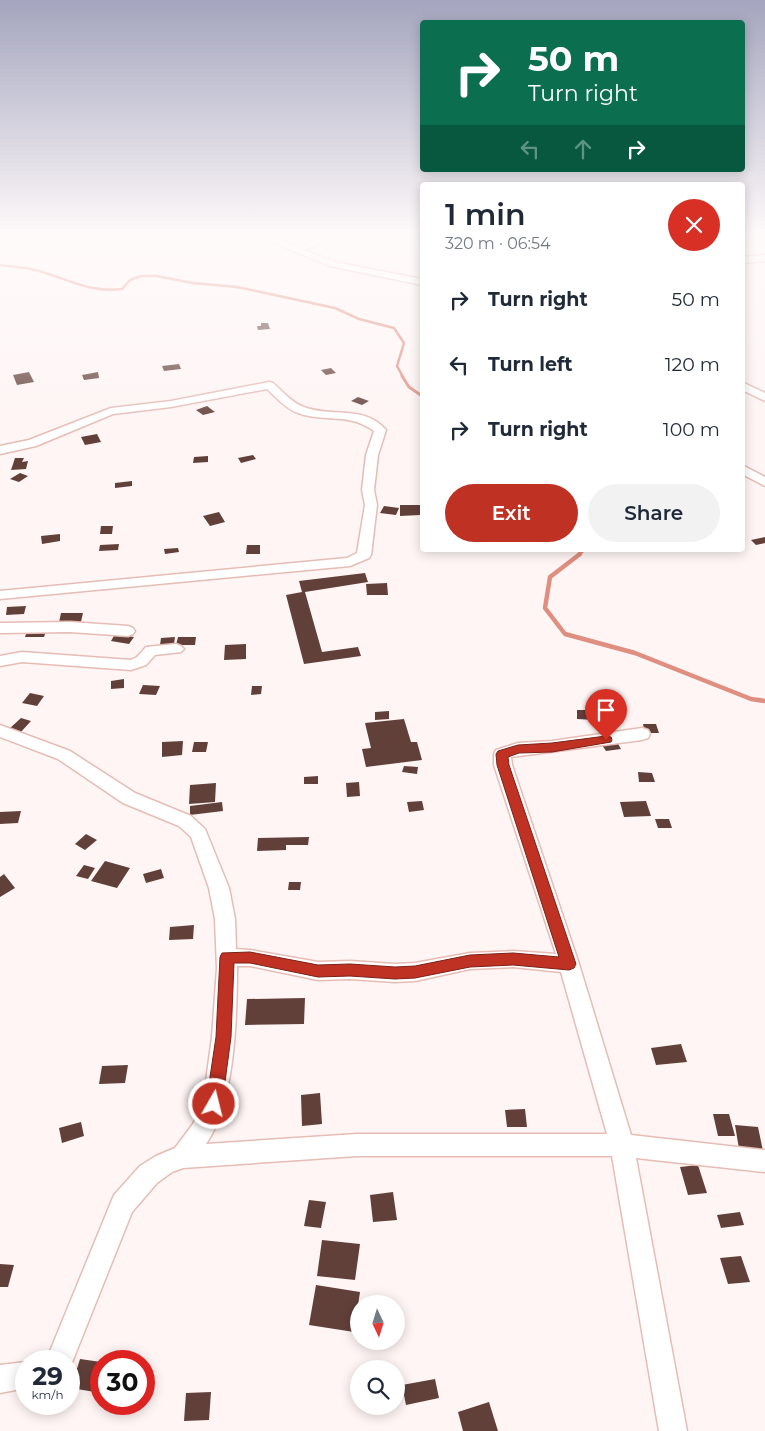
<!DOCTYPE html>
<meta charset="utf-8">
<style>
body{margin:0;font-family:Montserrat,sans-serif;background:#f2f2f3;color:#1f2937;height:100vh;display:flex;flex-direction:column;font-size:19px;white-space:nowrap}
*{box-sizing:border-box;margin:0}
p{font-size:16px;color:#747a83}
.icon{flex:none;width:28px;height:28px;fill:none;stroke:currentColor;stroke-width:2;stroke-linecap:round;stroke-linejoin:round}
.map{position:relative;flex:1;overflow:hidden}
.panel{position:absolute;left:420px;top:182px;width:325px;height:370px;display:flex;flex-direction:column;background:#fff;border-radius:5px;box-shadow:0 2px 12px #0003}
.panel>*{flex:none}
.guide{position:absolute;left:420px;top:20px;width:325px;height:152px;border-radius:5px;box-shadow:0 2px 12px #0003;background:#0b6e4f;color:#fff;overflow:hidden}
.needle{width:32px;rotate:176deg}
.tools{position:absolute;left:350px;top:1295px;display:grid;gap:10px}
.tools a{display:grid;place-items:center;width:55px;height:55px;border-radius:50%;background:#fff;box-shadow:0 2px 12px #0003;font-size:25px}
.speed{position:absolute;left:15px;top:1350px;display:flex;gap:10px;font-size:25px;font-weight:700;text-align:center}
.speed>*{display:grid;place-content:center;width:65px;height:65px;border-radius:50%;background:#fff;box-shadow:0 2px 12px #0003;line-height:1}
.speed small{font-size:12px;font-weight:400}
.speed .limit{border:8px solid #d22;background:#fff;color:#111}
.pin{position:absolute;display:grid;place-items:center;width:42px;height:42px;color:#fff;margin:-51px -21px;border-radius:50% 50% 50% 0;rotate:-45deg;box-shadow:0 0 5px #0007}
.pin .icon{rotate:45deg}
.me{position:absolute;width:55px;margin:-28px;rotate:8deg;stroke-linejoin:round;filter:drop-shadow(0 0 4px #0008)}
.turn{display:flex;align-items:center;gap:18px;height:105px;padding:0 25px;font-size:22px}
.turn .icon{width:65px;height:65px;stroke-width:2.5}
.turn b{display:block;font-size:35px;line-height:42px}
.lanes{display:flex;align-items:center;height:48px;padding:0 25px;background:#0003;justify-content:center;gap:25px;direction:ltr}
.lanes .off{opacity:.35}
.round{display:grid;place-items:center;flex:none;width:52px;height:52px;border-radius:26px;background:#f2f2f3}
.head{display:flex;align-items:center;justify-content:space-between;height:85px;padding:0 25px}
h1{font-size:30px;font-weight:600;line-height:38px}
.button{display:flex;gap:10px;margin-top:auto;padding:10px 25px}
.button a{flex:1;height:58px;border-radius:30px;background:#bf3223;color:#fff;font-size:20px;font-weight:600;line-height:58px;text-align:center}
.button a+a{background:#f2f2f3;color:#1f2937}
ul{padding:0;list-style:none}
li{display:flex;align-items:center;gap:15px;height:65px;padding:0 25px}
li div{flex:1}
li b{display:block;font-size:19px}
li em{font-style:normal}
.map>svg:first-child{display:block}
.lines{fill:none;stroke-linecap:round;stroke-linejoin:round}
.stream-far2{stroke:#df8e80;stroke-width:2.5}
.stream-far1{stroke:#df8e80;stroke-width:3}
.stream{stroke:#df8e80;stroke-width:4.5}
.building{fill:#62403a}
.minor-casing{stroke:#e6bcb5;stroke-width:3}
.minor{fill:#fff;fill-rule:evenodd}
.route{fill:#bf3223;stroke:#7c2017}
</style>
<div class="map">
<svg width="765" height="1431" viewBox="0 0 765 1431">
<rect width="100%" height="100%" fill="#fef5f4"/>
<g class="lines">
<!-- stream-far2 -->
<path class="stream-far2" d="M 0,265 C 11,267 24,267 35,270 C 67,278 87,293 122,289 L 130,280 L 141,276 L 156,276 L 193,283 L 237,287 L 335,308 L 359,319 L 394,328 L 404,343 L 397,366 L 403,377"/>
<!-- stream-far1 -->
<path class="stream-far1" d="M 402,376 L 409,387 L 422,396
M 578,555 L 584,550"/>
<!-- stream -->
<path class="stream" d="M 580,554 L 550,577 L 545,608 L 565,634 L 635,653 L 751,699 L 765,701"/>
</g>
<!-- building -->
<path class="building" d="M 261,323 L 268,323 L 270,329 L 258,330 L 257,326 L 261,326 Z
M 179,364 L 181,369 L 164,371 L 162,366 Z
M 331,368 L 336,373 L 326,375 L 321,370 Z
M 29,372 L 34,382 L 17,385 L 13,375 Z
M 98,372 L 99,378 L 84,380 L 82,375 Z
M 358,397 L 369,401 L 362,405 L 351,401 Z
M 207,406 L 215,412 L 203,415 L 196,410 Z
M 97,434 L 101,442 L 85,445 L 81,437 Z
M 253,455 L 256,459 L 241,463 L 238,458 Z
M 208,456 L 208,462 L 193,463 L 194,457 Z
M 15,458 L 24,458 L 22,462 L 28,461 L 26,469 L 11,470 Z
M 20,473 L 28,476 L 19,482 L 10,479 Z
M 132,481 L 132,486 L 115,488 L 115,483 Z
M 400,505 L 420,505 L 420,515 L 400,516 Z
M 384,506 L 399,508 L 396,515 L 380,513 Z
M 219,512 L 225,522 L 210,526 L 203,516 Z
M 101,526 L 113,526 L 112,534 L 100,534 Z
M 60,534 L 60,541 L 42,544 L 41,536 Z
M 765,537 L 765,543 L 756,545 L 751,540 Z
M 119,544 L 118,550 L 99,551 L 100,545 Z
M 247,545 L 260,545 L 260,554 L 246,554 Z
M 178,548 L 179,552 L 165,554 L 164,549 Z
M 365,573 L 368,582 L 305,592 L 322,652 L 358,647 L 361,656 L 304,664 L 286,595 L 302,592 L 299,581 Z
M 387,583 L 388,595 L 367,595 L 366,584 Z
M 26,606 L 24,614 L 6,615 L 7,607 Z
M 61,613 L 83,613 L 80,626 L 58,627 Z
M 27,631 L 46,631 L 44,637 L 25,637 Z
M 115,634 L 134,637 L 129,644 L 111,641 Z
M 175,637 L 174,644 L 160,645 L 161,638 Z
M 178,637 L 196,637 L 195,645 L 176,645 Z
M 246,644 L 246,659 L 224,660 L 225,645 Z
M 124,679 L 124,688 L 111,689 L 111,681 Z
M 143,685 L 160,686 L 156,695 L 139,694 Z
M 252,686 L 262,686 L 261,694 L 251,695 Z
M 30,693 L 44,696 L 37,706 L 22,703 Z
M 577,710 L 594,710 L 595,720 L 577,719 Z
M 389,711 L 389,719 L 375,720 L 375,712 Z
M 21,718 L 31,721 L 20,733 L 9,729 Z
M 404,719 L 411,742 L 417,742 L 422,760 L 366,767 L 362,749 L 371,748 L 365,723 Z
M 643,724 L 656,724 L 659,733 L 645,733 Z
M 183,741 L 182,755 L 162,757 L 162,742 Z
M 194,742 L 208,742 L 206,752 L 192,752 Z
M 617,742 L 621,749 L 606,751 L 602,745 Z
M 404,766 L 418,767 L 417,774 L 402,772 Z
M 638,772 L 652,773 L 655,782 L 639,782 Z
M 318,776 L 318,784 L 304,784 L 304,777 Z
M 359,782 L 360,796 L 347,797 L 346,783 Z
M 216,783 L 215,802 L 189,804 L 190,785 Z
M 422,801 L 424,810 L 409,812 L 407,802 Z
M 646,801 L 651,816 L 624,817 L 620,802 Z
M 222,802 L 223,811 L 190,815 L 190,806 Z
M 21,811 L 18,823 L 0,824 L 0,812 Z
M 655,819 L 669,819 L 672,828 L 658,828 Z
M 86,834 L 97,840 L 85,850 L 75,844 Z
M 309,837 L 308,845 L 286,845 L 286,850 L 257,851 L 258,838 Z
M 105,861 L 130,868 L 117,888 L 91,881 Z
M 84,865 L 95,868 L 88,879 L 76,876 Z
M 161,869 L 164,878 L 146,883 L 143,874 Z
M 4,874 L 15,888 L 0,897 L 0,877 Z
M 289,882 L 301,882 L 300,890 L 288,890 Z
M 194,925 L 193,939 L 169,940 L 170,927 Z
M 305,998 L 304,1024 L 245,1025 L 247,999 Z
M 681,1044 L 687,1062 L 656,1065 L 651,1048 Z
M 128,1065 L 125,1083 L 99,1084 L 102,1066 Z
M 320,1093 L 322,1124 L 302,1126 L 301,1095 Z
M 525,1109 L 527,1127 L 507,1127 L 505,1110 Z
M 713,1114 L 729,1114 L 735,1136 L 718,1136 Z
M 81,1122 L 84,1136 L 62,1143 L 59,1128 Z
M 735,1125 L 758,1127 L 763,1151 L 739,1149 Z
M 698,1165 L 707,1193 L 688,1195 L 680,1167 Z
M 393,1192 L 397,1220 L 373,1222 L 370,1195 Z
M 309,1200 L 326,1202 L 321,1228 L 304,1226 Z
M 740,1212 L 744,1225 L 721,1228 L 717,1215 Z
M 322,1240 L 360,1244 L 355,1280 L 317,1276 Z
M 741,1256 L 750,1282 L 728,1284 L 720,1258 Z
M 0,1264 L 14,1265 L 8,1287 L 0,1287 Z
M 316,1285 L 360,1292 L 354,1332 L 309,1325 Z
M 80,1359 L 101,1362 L 101,1393 L 71,1388 Z
M 435,1379 L 439,1398 L 406,1405 L 402,1385 Z
M 211,1392 L 209,1420 L 184,1421 L 186,1393 Z
M 489,1402 L 498,1431 L 463,1431 L 458,1412 Z"/>
<g class="lines">
<defs>
<path id="minor" d="M 40,236 L 52,236 L 34,245 L 27,243 Z
M 257,236 L 269,236 L 296,247 L 326,236 L 338,236 L 304,250 L 335,262 L 422,279 L 422,285 L 330,266 Z
M 765,255 L 765,261 L 742,263 L 742,257 Z
M 269,382 L 273,383 C 282,391 292,403 304,407 C 330,418 364,404 386,430 L 378,455 L 374,490 L 377,505 L 371,555 L 369,558 L 350,566 L 0,599 L 0,591 L 347,558 L 357,553 L 365,505 L 362,490 L 366,455 L 374,431 C 349,412 325,423 298,413 C 286,409 276,397 267,389 L 171,407 L 113,414 L 36,446 L 0,454 L 0,446 L 29,440 L 111,408 L 171,401 Z
M 742,382 L 765,393 L 765,401 L 742,390 Z
M 742,465 L 765,477 L 765,486 L 742,474 Z
M 70,622 L 128,626 L 133,628 L 135,631 L 133,634 L 128,636 L 70,632 L 0,633 L 0,623 Z
M 176,644 L 181,646 L 184,649 L 181,652 L 155,655 L 146,665 L 131,670 L 22,662 L 0,666 L 0,656 L 22,652 L 131,660 L 137,657 L 146,647 Z
M 0,725 L 70,751 L 135,793 L 191,816 L 205,829 L 229,888 L 235,919 L 236,949 L 250,950 L 318,962 L 350,961 L 395,964 L 415,963 L 470,953 L 513,951 L 556,954 L 494,765 L 494,754 L 496,750 L 518,743 L 552,741 L 642,728 L 648,730 L 650,734 L 648,738 L 642,740 L 511,757 L 512,765 L 579,964 L 631,1135 L 765,1150 L 765,1172 L 636,1158 L 687,1431 L 659,1431 L 612,1156 L 357,1156 L 183,1168 L 172,1172 L 157,1183 L 132,1212 L 69,1370 L 69,1361 L 46,1361 L 114,1195 L 140,1166 L 156,1156 L 175,1148 L 193,1124 L 203,1103 L 212,1037 L 217,968 L 215,919 L 209,888 L 191,837 L 179,826 L 123,803 L 58,759 L 0,737 ZM 237,966 L 250,966 L 318,980 L 350,979 L 395,982 L 415,981 L 470,969 L 513,967 L 561,972 L 607,1134 L 357,1134 L 206,1144 C 235,1103 237,1016 237,966 Z
M 26,1362 L 26,1388 L 0,1393 L 0,1365 Z"/>
</defs>
<!-- minor casing -->
<use href="#minor" class="minor-casing"/>
<!-- minor -->
<use href="#minor" class="minor"/>
</g>
<!-- sky -->
<linearGradient id="sky" x2="0" y2="1"><stop stop-color="#a4a5be"/><stop offset="0.54" stop-color="#fffafa"/><stop offset="1" stop-color="#fffafa" stop-opacity="0"/></linearGradient>
<rect width="765" height="436" fill="url(#sky)"/>
<!-- route -->
<path class="route" d="M 606,736 L 611,737 L 612,740 L 611,742 L 552,752 L 519,753 L 508,757 L 509,765 L 576,964 L 574,968 L 569,970 L 513,965 L 470,967 L 415,978 L 395,979 L 350,976 L 318,977 L 250,963 L 234,963 L 231,1037 L 222,1104 L 219,1109 L 214,1111 L 208,1109 L 206,1104 L 216,1037 L 220,957 L 222,953 L 250,952 L 318,965 L 350,964 L 395,967 L 415,966 L 470,955 L 513,953 L 559,957 L 497,765 L 496,754 L 498,751 L 518,745 L 552,743 Z"/>
</svg>
<div class="tools">
<a><svg class="needle" viewBox="-14 -14 28 28"><path d="M0-13l5 13h-10z" fill="#e53935"/><path d="M0 13l5-13h-10z" fill="#747a83"/></svg></a>
<a><svg class="icon" aria-label="search" viewBox="0 0 24 24"><circle cx="10" cy="10" r="6"/><path d="M15 15l6 6"/></svg></a>
</div>
<div class="speed"><div>29<small>km/h</small></div><div class="limit">30</div></div>
<div class="pin" style="left:606px;top:740px;background:#d93025"><svg class="icon" aria-label="arrive" viewBox="0 0 24 24"><path d="M6 21V4h12l-3 4 3 4H6"/></svg></div>
<svg class="me" style="left:214px;top:1104px" viewBox="-20 -20 40 40"><circle r="17" fill="#bf3223" stroke="#fff" stroke-width="3"/><path d="M0-11L8 9 0 5-8 9z" fill="#fff"/></svg>
<div class="guide">
<div class="turn"><svg class="icon" aria-label="right" viewBox="0 0 24 24"><path d="M7 20v-9h11M14 6l5 5-5 5"/></svg><div><b>50 m</b>Turn right</div></div>
<div class="lanes"><svg class="icon off" aria-label="left" viewBox="0 0 24 24"><path d="M17 20v-9H6M10 6l-5 5 5 5"/></svg><svg class="icon off" aria-label="ahead" viewBox="0 0 24 24"><path d="M12 20V5M6 11l6-6 6 6"/></svg><svg class="icon" aria-label="right" viewBox="0 0 24 24"><path d="M7 20v-9h11M14 6l5 5-5 5"/></svg></div>
</div>
<section class="panel">
<div class="head"><div><h1>1 min</h1><p>320 m · 06:54</p></div><a class="round" style="background:#d93025;color:#fff"><svg class="icon" aria-label="close" viewBox="0 0 24 24"><path d="M6 6l12 12M18 6L6 18"/></svg></a></div>
<ul>
<li><svg class="icon" aria-label="right" viewBox="0 0 24 24"><path d="M7 20v-9h11M14 6l5 5-5 5"/></svg><div><b>Turn right</b></div><em>50 m</em></li>
<li><svg class="icon" aria-label="left" viewBox="0 0 24 24"><path d="M17 20v-9H6M10 6l-5 5 5 5"/></svg><div><b>Turn left</b></div><em>120 m</em></li>
<li><svg class="icon" aria-label="right" viewBox="0 0 24 24"><path d="M7 20v-9h11M14 6l5 5-5 5"/></svg><div><b>Turn right</b></div><em>100 m</em></li>
</ul>
<div class="button"><a>Exit</a><a>Share</a></div>
</section>
</div>
